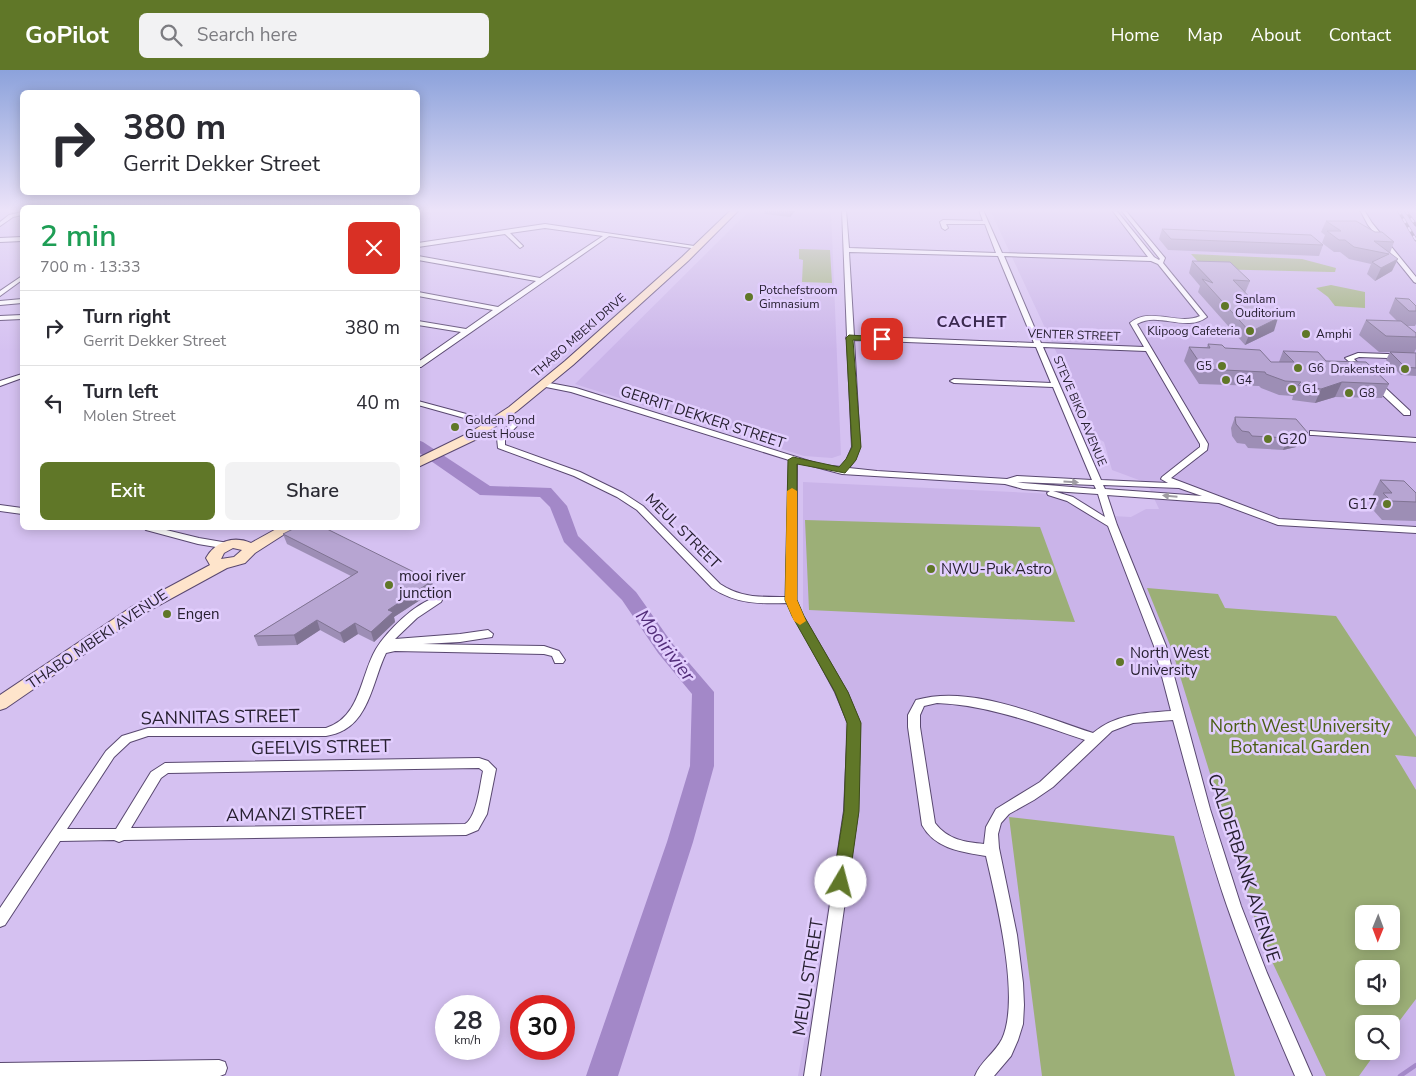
<!DOCTYPE html>
<meta charset="utf-8">
<style>
body{margin:0;font-family:"Nunito Sans",sans-serif;background:#f2f2f3;color:#2b2b33;height:100vh;display:flex;flex-direction:column;font-size:19px;white-space:nowrap}
*{box-sizing:border-box;margin:0}
p{font-size:16px;color:#7c7c81}
.icon{flex:none;width:28px;height:28px;fill:none;stroke:currentColor;stroke-width:2;stroke-linecap:round;stroke-linejoin:round}
.map{position:relative;flex:1;overflow:hidden}
.details{position:absolute;left:20px;top:135px;width:400px;height:325px;display:flex;flex-direction:column;background:#fff;border-radius:8px;box-shadow:0 2px 12px #0003}
.details>*{flex:none}
.hud{position:absolute;left:20px;top:20px;width:400px;height:105px;border-radius:8px;box-shadow:0 2px 12px #0003;background:#fff;color:#2b2b33;overflow:hidden}
.needle{width:32px;rotate:181deg}
.buttons{position:absolute;left:1355px;top:835px;display:grid;gap:10px}
.buttons a{display:grid;place-items:center;width:45px;height:45px;border-radius:8px;background:#fff;box-shadow:0 2px 12px #0003;font-size:25px}
.speed{position:absolute;left:435px;top:925px;display:flex;gap:10px;font-size:25px;font-weight:700;text-align:center}
.speed>*{display:grid;place-content:center;width:65px;height:65px;border-radius:50%;background:#fff;box-shadow:0 2px 12px #0003;line-height:1}
.speed small{font-size:12px;font-weight:400}
.speed .limit{border:8px solid #d22;background:#fff;color:#111}
.pin{position:absolute;display:grid;place-items:center;width:42px;height:42px;color:#fff;margin:-21px;border-radius:10px;box-shadow:0 2px 8px #0006}
.me{position:absolute;width:55px;margin:-28px;rotate:8deg;stroke-linejoin:round;filter:drop-shadow(0 0 4px #0008)}
.turn{display:flex;align-items:center;gap:18px;height:105px;padding:0 20px;font-size:22px}
.turn .icon{width:65px;height:65px;stroke-width:2.5}
.turn b{display:block;font-size:35px;line-height:42px}
.round{display:grid;place-items:center;flex:none;width:52px;height:52px;border-radius:8px;background:#f2f2f3}
.summary{display:flex;align-items:center;justify-content:space-between;height:85px;padding:0 20px}
h1{font-size:30px;font-weight:600;line-height:38px;color:#1e9e55}
.primary-button{display:flex;gap:10px;margin-top:auto;padding:10px 20px}
.primary-button a{flex:1;height:58px;border-radius:8px;background:#607728;color:#fff;font-size:20px;font-weight:600;line-height:58px;text-align:center}
.primary-button a+a{background:#f2f2f3;color:#2b2b33}
ul{padding:0;list-style:none}
li{display:flex;align-items:center;gap:15px;height:75px;padding:0 20px;border-top:1px solid #e1e1e2}
li div{flex:1}
li b{display:block;font-size:19px}
li em{font-style:normal}
header{display:flex;align-items:center;gap:30px;box-sizing:border-box;height:70px;padding:0 25px;background:#607728;color:#fff}
header strong{font-size:24px}
nav{display:flex;gap:28px;margin-inline-start:auto;font-size:18px}
.search{width:350px;height:45px;background:#f2f2f3;display:flex;align-items:center;gap:12px;box-sizing:border-box;padding:0 18px;border-radius:8px;color:#7c7c81;font-size:19px}
.map>svg:first-child{display:block}
.built{fill:#cab4e9;fill-rule:evenodd}
.green{fill:#9caf77;fill-rule:evenodd}
.lines{fill:none;stroke-linecap:round;stroke-linejoin:round}
.stream{stroke:#a388c8;stroke-width:4.5}
.river{fill:#a388c8;fill-rule:evenodd}
.minor-casing{stroke:#594870;stroke-width:2}
.secondary-casing{stroke:#594870;stroke-width:2}
.minor{fill:#fff;fill-rule:evenodd}
.secondary{fill:#fee4cb;fill-rule:evenodd}
.rail-casing{stroke:#675b77;stroke-width:3}
.rail{stroke:#e2cefe;stroke-width:2;stroke-dasharray:5;stroke-linecap:butt}
.wall{fill:#9d8eb5}
.shaded-wall{fill:#807493}
.building{fill:#b7a5d2;stroke:#807493}
.oneway{fill:#9e9ba2}
.route{fill:#607728;stroke:#3e4d1a}
.slow{fill:#f59e0b}
.poi-dot{fill:#607728;stroke:#e2cefe;stroke-width:2}
.labels{text-anchor:middle;stroke-width:5;stroke-linejoin:round;paint-order:stroke}
.far-poi-label{font-size:12px;fill:#272031;stroke:#e2cefe;text-anchor:start}
.far-street-label{font-size:12px;fill:#272031;stroke:#e2cefe}
.street-label{font-size:15px;fill:#272031;stroke:#e2cefe}
.poi-label{font-size:15px;fill:#272031;stroke:#e2cefe;text-anchor:start}
.far-district-label{font-size:16px;font-weight:bold;letter-spacing:1px;fill:#3a294f;stroke:#e2cefe}
.near-street-label{font-size:18px;fill:#272031;stroke:#e2cefe}
.near-park-label{font-size:18px;fill:#4b5f13;stroke:#e2cefe}
.near-water-label{font-size:19px;font-style:italic;fill:#532d7a;stroke:#e2cefe}
</style>
<header>
<strong>GoPilot</strong>
<div class="search"><svg class="icon" aria-label="search" viewBox="0 0 24 24"><circle cx="10" cy="10" r="6"/><path d="M15 15l6 6"/></svg>Search here</div>
<nav><a>Home</a><a>Map</a><a>About</a><a>Contact</a></nav>
</header>
<div class="map">
<svg width="1416" height="1006" viewBox="0 0 1416 1006">
<rect width="100%" height="100%" fill="#d5c1f1"/>
<!-- built -->
<path class="built" d="M 750,140 L 831,140 L 841,385 L 832,388 L 804,386 L 575,314 Z
M 990,140 L 1416,140 L 1416,1006 L 798,1006 L 846,732 L 845,634 L 803,549 L 803,412 L 1054,424 L 1092,445 L 1131,447 L 1146,439 L 1159,439 L 1147,413 L 1112,400 L 1104,372 L 1096,367 ZM 1364,844 L 1391,844 L 1391,871 L 1364,871 ZM 1364,899 L 1391,899 L 1391,926 L 1364,926 ZM 1364,954 L 1391,954 L 1391,981 L 1364,981 Z"/>
<!-- green -->
<path class="green" d="M 799,179 L 830,180 L 832,213 L 802,212 L 803,190 L 799,189 Z
M 1191,184 L 1302,189 L 1336,198 L 1335,202 L 1331,202 L 1205,199 Z
M 1331,215 L 1365,222 L 1365,238 L 1335,236 L 1328,227 L 1316,218 Z
M 805,450 L 1040,457 L 1075,552 L 809,540 Z
M 1147,518 L 1218,524 L 1225,538 L 1336,546 L 1416,667 L 1416,687 L 1395,685 L 1416,720 L 1416,929 L 1391,962 L 1391,954 L 1364,954 L 1364,981 L 1377,981 L 1359,1006 L 1326,1006 L 1260,866 L 1172,580 ZM 1364,844 L 1391,844 L 1391,871 L 1364,871 ZM 1364,899 L 1391,899 L 1391,926 L 1364,926 Z
M 1009,747 L 1174,766 L 1235,1006 L 1042,1006 Z"/>
<g class="lines">
<!-- stream -->
<path class="stream" d="M 1400,1006 L 1416,995"/>
<!-- river -->
<path class="river" d="M 418,370 L 423,372 L 490,416 L 551,418 L 567,436 L 578,466 L 636,522 L 672,573 L 714,622 L 714,696 L 693,772 L 618,1006 L 586,1006 L 667,772 L 690,696 L 692,624 L 658,583 L 622,530 L 564,472 L 550,437 L 540,427 L 480,425 L 418,382 Z"/>
<defs>
<path id="minor" d="M 842,140 L 846,140 L 849,178 L 996,183 L 985,154 L 946,154 L 948,158 L 945,160 L 942,158 L 940,152 L 943,150 L 983,151 L 979,140 L 983,140 L 1002,183 L 1148,187 L 1112,140 L 1116,140 L 1154,187 L 1159,190 L 1160,189 L 1121,140 L 1125,140 L 1165,188 L 1163,193 L 1207,247 C 1186,263 1158,241 1137,254 L 1208,374 L 1207,380 L 1171,408 L 1279,449 L 1416,457 L 1416,463 L 1278,455 L 1219,433 L 1107,425 L 1117,455 L 1166,576 L 1210,739 L 1241,836 L 1267,903 L 1312,1006 L 1295,1006 C 1271,950 1247,894 1227,836 C 1206,775 1190,712 1173,650 L 1133,653 L 1112,661 L 1053,717 L 1034,730 L 1009,744 L 1001,753 L 998,764 L 999,778 L 1017,865 L 1023,913 L 1024,935 L 1023,954 L 1018,970 L 1011,986 L 994,1006 L 975,1006 C 980,992 995,983 1002,969 C 1021,928 996,830 986,786 C 962,782 935,779 922,755 L 908,657 L 908,645 L 916,630 C 971,614 1040,646 1093,663 C 1116,644 1143,643 1171,641 L 1154,576 L 1108,456 L 1067,431 L 1048,425 L 1047,423 L 1050,421 L 1023,419 L 1005,414 L 842,404 L 797,392 L 796,530 L 803,546 L 847,622 L 860,653 L 858,741 L 820,1006 L 804,1006 L 844,741 L 848,653 L 835,622 L 787,533 C 760,534 736,534 712,518 L 637,440 L 617,427 L 574,406 L 498,378 L 497,368 L 515,348 L 521,348 L 521,352 L 505,368 L 505,375 L 580,402 L 623,423 L 643,436 L 720,514 C 741,528 761,527 786,527 L 789,390 L 571,322 L 541,316 L 540,314 L 544,312 L 576,318 L 822,395 L 841,397 L 847,389 L 852,377 L 847,270 L 846,268 L 847,266 ZM 849,182 L 998,186 L 1034,273 L 854,266 ZM 1004,186 L 1151,191 L 1158,194 L 1200,246 C 1178,256 1150,236 1130,253 L 1144,277 L 1041,273 ZM 854,270 L 1036,277 L 1051,313 L 954,309 L 950,311 L 954,313 L 1053,317 L 1092,410 L 1017,406 L 1007,409 L 877,401 L 849,398 L 855,390 L 860,377 ZM 1043,277 L 1146,281 L 1200,374 L 1200,377 L 1162,407 L 1161,409 L 1168,413 L 1101,410 ZM 1017,412 L 1094,415 L 1096,419 L 1023,413 ZM 1103,415 L 1179,418 L 1202,426 L 1105,419 ZM 1053,421 L 1098,424 L 1105,447 L 1073,427 ZM 937,633 C 989,635 1037,654 1085,670 L 1040,712 L 996,739 L 986,757 L 984,774 C 965,772 948,770 935,753 L 920,657 L 920,645 L 924,636 Z
M 1360,140 L 1364,140 L 1372,153 L 1416,207 L 1416,213 L 1414,212 L 1368,155 Z
M 22,142 L 22,145 L 13,147 L 0,156 L 0,152 L 9,145 Z
M 545,154 L 701,177 L 698,179 L 609,166 L 421,297 L 418,297 L 418,292 L 461,262 L 418,255 L 418,251 L 466,259 L 493,240 L 418,226 L 418,222 L 498,237 L 536,211 L 418,190 L 418,186 L 540,208 L 603,166 L 545,158 L 510,163 L 523,176 L 520,178 L 505,164 L 418,177 L 418,173 Z
M 22,167 L 22,171 L 0,172 L 0,168 Z
M 22,206 L 22,210 L 0,226 L 0,221 Z
M 22,229 L 22,233 L 0,235 L 0,231 Z
M 22,245 L 22,249 L 0,250 L 0,246 Z
M 1358,283 L 1416,285 L 1416,289 L 1359,287 L 1354,289 L 1365,300 L 1361,302 L 1345,288 Z
M 22,304 L 22,308 L 0,316 L 0,311 Z
M 1372,311 L 1378,311 L 1410,341 L 1410,345 L 1404,345 L 1372,315 Z
M 418,331 L 496,352 L 497,354 L 493,356 L 418,335 Z
M 1310,361 L 1416,368 L 1416,372 L 1313,365 L 1310,365 Z
M 0,435 L 22,438 L 22,444 L 0,441 Z
M 144,458 L 158,458 L 199,468 L 228,473 L 233,476 L 228,479 L 198,474 L 146,460 Z
M 437,527 L 442,530 L 441,532 L 417,548 L 395,569 L 460,564 L 488,560 L 493,564 L 492,567 L 460,572 L 423,574 L 544,576 L 559,581 L 565,590 L 563,593 L 555,593 L 552,586 L 544,584 L 395,581 L 386,583 C 374,607 370,646 344,660 C 339,663 332,665 326,666 L 148,666 L 130,672 L 114,687 L 67,759 L 116,759 L 151,702 L 165,693 L 479,688 L 488,691 L 496,699 L 487,744 L 478,760 L 466,765 L 124,770 L 119,772 L 114,770 L 60,771 L 5,855 L 0,857 L 0,838 L 106,681 L 122,666 L 148,658 L 326,658 C 361,647 360,606 376,579 C 387,561 415,533 437,527 ZM 479,698 L 483,701 C 480,714 477,747 465,754 L 131,758 L 161,708 L 168,703 Z
M 219,990 L 225,992 L 227,998 L 225,1004 L 220,1006 L 0,1006 L 0,993 Z"/>
<path id="secondary" d="M 731,140 L 739,140 L 688,191 L 573,295 L 517,341 L 479,368 L 418,397 L 418,388 L 471,362 L 509,337 L 565,291 L 682,187 Z
M 278,458 L 294,458 L 255,483 L 245,493 L 227,498 L 141,545 L 6,638 L 0,640 L 0,625 L 130,538 L 210,495 L 206,488 C 215,472 233,465 251,473 ZM 233,478 L 242,480 L 234,487 L 221,489 L 224,483 Z"/>
</defs>
<!-- minor casing -->
<use href="#minor" class="minor-casing"/>
<!-- secondary casing -->
<use href="#secondary" class="secondary-casing"/>
<!-- minor -->
<use href="#minor" class="minor"/>
<!-- secondary -->
<use href="#secondary" class="secondary"/>
<defs>
<path id="rail" d="M 1398,140 L 1416,170
M 1405,140 L 1416,155"/>
</defs>
<!-- rail casing -->
<use href="#rail" class="rail-casing"/>
<!-- rail -->
<use href="#rail" class="rail"/>
</g>
<!-- wall -->
<path class="wall" d="M 764,140 L 796,140 L 790,147 L 764,144 Z
M 1326,151 L 1375,162 L 1394,172 L 1390,183 L 1392,201 L 1375,211 L 1367,204 L 1371,194 L 1349,189 L 1340,182 L 1334,182 L 1322,173 L 1325,165 L 1321,162 Z
M 1162,159 L 1323,175 L 1319,186 L 1168,180 L 1159,169 Z
M 1192,191 L 1250,211 L 1245,223 L 1274,261 L 1245,275 L 1198,222 L 1200,216 L 1189,203 Z
M 1395,228 L 1416,236 L 1416,254 L 1415,256 L 1407,256 L 1416,263 L 1416,279 L 1414,283 L 1416,283 L 1416,306 L 1401,305 L 1386,290 L 1390,282 L 1379,282 L 1359,265 L 1366,250 L 1397,251 L 1389,243 Z
M 1208,274 L 1225,278 L 1271,292 L 1279,292 L 1283,281 L 1326,291 L 1389,314 L 1382,328 L 1335,327 L 1315,333 L 1292,330 L 1293,326 L 1279,325 L 1261,318 L 1259,316 L 1199,314 L 1184,291 L 1189,277 L 1207,277 Z
M 1235,347 L 1308,363 L 1303,375 L 1297,375 L 1296,377 L 1283,380 L 1248,378 L 1245,374 L 1237,373 L 1232,366 L 1231,358 Z
M 1380,410 L 1416,423 L 1416,451 L 1382,450 L 1374,441 L 1377,435 L 1371,429 Z
M 283,464 L 434,521 L 394,547 L 395,552 L 374,572 L 358,564 L 344,573 L 320,560 L 297,575 L 258,576 L 254,566 L 351,506 L 287,474 Z"/>
<!-- shaded-wall -->
<path class="shaded-wall" d="M 791,140 L 796,140 L 790,147 L 790,141 Z
M 1398,189 L 1392,201 L 1375,211 L 1381,198 Z
M 1278,248 L 1274,261 L 1245,275 L 1250,262 Z
M 1342,312 L 1335,327 L 1315,333 L 1321,319 Z
M 1301,365 L 1296,377 L 1283,380 L 1288,368 Z
M 432,511 L 434,521 L 394,547 L 395,552 L 374,572 L 371,562 L 388,540 Z
M 317,550 L 320,560 L 297,575 L 294,565 Z
M 355,553 L 358,564 L 344,573 L 340,563 Z"/>
<!-- building -->
<path class="building" d="M 1326,151 L 1356,151 L 1375,162 L 1382,162 L 1394,172 L 1374,171 L 1398,189 L 1381,198 L 1372,192 L 1389,184 L 1354,177 L 1345,170 L 1339,170 L 1327,161 L 1341,161 Z
M 1162,159 L 1311,165 L 1323,175 L 1171,169 Z
M 1192,191 L 1230,192 L 1250,211 L 1233,210 L 1266,244 L 1278,248 L 1250,262 L 1202,209 L 1213,213 Z
M 1395,228 L 1409,229 L 1416,236 L 1416,241 L 1409,241 Z
M 1366,250 L 1401,251 L 1416,263 L 1416,267 L 1386,266 Z
M 1208,274 L 1222,275 L 1225,278 L 1260,280 L 1271,292 L 1294,292 L 1283,281 L 1318,282 L 1326,291 L 1366,292 L 1389,314 L 1342,312 L 1321,319 L 1298,315 L 1301,312 L 1285,311 L 1266,304 L 1265,302 L 1204,299 L 1189,277 L 1210,278 Z
M 1390,282 L 1416,283 L 1416,298 L 1405,297 Z
M 1235,347 L 1296,349 L 1308,363 L 1299,363 L 1301,365 L 1288,368 L 1252,366 L 1249,362 L 1242,361 L 1236,354 Z
M 1380,410 L 1404,411 L 1416,423 L 1416,432 L 1391,431 L 1383,423 L 1392,423 Z
M 295,458 L 325,458 L 432,511 L 388,540 L 393,542 L 371,562 L 355,553 L 340,563 L 317,550 L 294,565 L 254,566 L 358,502 L 283,464 Z"/>
<!-- one-way arrows -->
<defs><path id="oneway-solid" d="M-6-.8H1V-3.2L6.5 0L1 3.2V.8H-6Z" transform="scale(1.25)"/></defs>
<g class="oneway">
<use href="#oneway-solid" transform="translate(1071 412) rotate(3)"/>
<use href="#oneway-solid" transform="translate(1170 426) rotate(-175)"/>
</g>
<!-- sky -->
<linearGradient id="sky" x2="0" y2="1"><stop stop-color="#8ca2db"/><stop offset="0.5" stop-color="#ece3f9"/><stop offset="1" stop-color="#ece3f9" stop-opacity="0"/></linearGradient>
<rect width="1416" height="281" fill="url(#sky)"/>
<!-- route -->
<path class="route" d="M 849,265 L 882,267 L 886,269 L 882,271 L 853,270 L 861,377 L 856,390 L 845,403 L 797,394 L 797,530 L 804,546 L 848,622 L 861,653 L 859,741 L 849,812 L 847,817 L 841,819 L 836,817 L 833,812 L 844,741 L 847,653 L 835,622 L 792,546 L 785,530 L 788,390 L 793,387 L 839,397 L 846,389 L 852,377 L 846,268 Z"/>
<!-- slow -->
<path class="slow" d="M 792,418 L 797,421 L 797,530 L 806,551 L 800,555 L 794,551 L 785,530 L 787,421 Z"/>
<!-- markers -->
<g class="poi-dot">
<circle cx="749" cy="227" r="5"/>
<circle cx="1225" cy="236" r="5"/>
<circle cx="1250" cy="261" r="5"/>
<circle cx="1306" cy="264" r="5"/>
<circle cx="1222" cy="296" r="5"/>
<circle cx="1298" cy="298" r="5"/>
<circle cx="1405" cy="299" r="5"/>
<circle cx="1226" cy="310" r="5"/>
<circle cx="1292" cy="319" r="5"/>
<circle cx="1349" cy="323" r="5"/>
<circle cx="455" cy="357" r="5"/>
<circle cx="1268" cy="369" r="5"/>
<circle cx="1387" cy="434" r="5"/>
<circle cx="931" cy="499" r="5"/>
<circle cx="389" cy="515" r="5"/>
<circle cx="167" cy="544" r="5"/>
<circle cx="1120" cy="592" r="5"/>
</g>
<g class="labels">
<!-- far-poi labels -->
<g class="far-poi-label">
<text x="759" y="224">Potchefstroom<tspan x="759" dy="14">Gimnasium</tspan></text>
<text x="1235" y="233">Sanlam<tspan x="1235" dy="14">Ouditorium</tspan></text>
<text x="1240" y="265" text-anchor="end">Klipoog Cafeteria</text>
<text x="1316" y="268">Amphi</text>
<text x="1212" y="300" text-anchor="end">G5</text>
<text x="1308" y="302">G6</text>
<text x="1395" y="303" text-anchor="end">Drakenstein</text>
<text x="1236" y="314">G4</text>
<text x="1302" y="323">G1</text>
<text x="1359" y="327">G8</text>
<text x="465" y="354">Golden Pond<tspan x="465" dy="14">Guest House</tspan></text>
</g>
<!-- far-street labels -->
<g class="far-street-label">
<text transform="translate(579 265) rotate(-41)" y="4">THABO MBEKI DRIVE</text>
<text transform="translate(1074 265) rotate(2)" y="4">VENTER STREET</text>
<text transform="translate(1080 341) rotate(67)" y="4">STEVE BIKO AVENUE</text>
</g>
<!-- street labels -->
<g class="street-label">
<text transform="translate(703 347) rotate(18)" y="5">GERRIT DEKKER STREET</text>
<text transform="translate(683 461) rotate(45)" y="5">MEUL STREET</text>
<text transform="translate(97 569) rotate(-34)" y="5">THABO MBEKI AVENUE</text>
</g>
<!-- poi labels -->
<g class="poi-label">
<text x="1278" y="374">G20</text>
<text x="1377" y="439" text-anchor="end">G17</text>
<text x="941" y="504">NWU-Puk Astro</text>
<text x="399" y="511">mooi river<tspan x="399" dy="17">junction</tspan></text>
<text x="177" y="549">Engen</text>
<text x="1130" y="588">North West<tspan x="1130" dy="17">University</tspan></text>
</g>
<!-- far-district labels -->
<g class="far-district-label">
<text x="972" y="257">CACHET</text>
</g>
<!-- near-street labels -->
<g class="near-street-label">
<text transform="translate(220 647) rotate(-1)" y="6">SANNITAS STREET</text>
<text transform="translate(321 677) rotate(-1)" y="6">GEELVIS STREET</text>
<text transform="translate(296 744) rotate(-1)" y="6">AMANZI STREET</text>
<text transform="translate(1244 798) rotate(72)" y="6">CALDERBANK AVENUE</text>
<text transform="translate(808 907) rotate(-81)" y="6">MEUL STREET</text>
</g>
<!-- near-park labels -->
<g class="near-park-label">
<text x="1300" y="662">North West University<tspan x="1300" dy="21">Botanical Garden</tspan></text>
</g>
<!-- near-water labels -->
<g class="near-water-label">
<text transform="translate(666 575) rotate(53)" y="7">Mooirivier</text>
</g>
</g>
</svg>
<div class="buttons">
<a><svg class="needle" viewBox="-14 -14 28 28"><path d="M0-13l5 13h-10z" fill="#e53935"/><path d="M0 13l5-13h-10z" fill="#7c7c81"/></svg></a>
<a><svg class="icon" aria-label="sound" viewBox="0 0 24 24"><path d="M4 9h4l5-4v14l-5-4H4zM17 9q2 3 0 6"/></svg></a>
<a><svg class="icon" aria-label="search" viewBox="0 0 24 24"><circle cx="10" cy="10" r="6"/><path d="M15 15l6 6"/></svg></a>
</div>
<div class="speed"><div>28<small>km/h</small></div><div class="limit">30</div></div>
<div class="pin" style="left:882px;top:269px;background:#d93025"><svg class="icon" aria-label="arrive" viewBox="0 0 24 24"><path d="M6 21V4h12l-3 4 3 4H6"/></svg></div>
<svg class="me" style="left:841px;top:812px" viewBox="-20 -20 40 40"><circle r="19" fill="#fff"/><path d="M0-13L10 11 0 6-10 11z" fill="#607728"/></svg>
<div class="hud">
<div class="turn"><svg class="icon" aria-label="right" viewBox="0 0 24 24"><path d="M7 20v-9h11M14 6l5 5-5 5"/></svg><div><b>380 m</b>Gerrit Dekker Street</div></div>
</div>
<section class="details">
<div class="summary"><div><h1>2 min</h1><p>700 m · 13:33</p></div><a class="round" style="background:#d93025;color:#fff"><svg class="icon" aria-label="close" viewBox="0 0 24 24"><path d="M6 6l12 12M18 6L6 18"/></svg></a></div>
<ul>
<li><svg class="icon" aria-label="right" viewBox="0 0 24 24"><path d="M7 20v-9h11M14 6l5 5-5 5"/></svg><div><b>Turn right</b><p>Gerrit Dekker Street</p></div><em>380 m</em></li>
<li><svg class="icon" aria-label="left" viewBox="0 0 24 24"><path d="M17 20v-9H6M10 6l-5 5 5 5"/></svg><div><b>Turn left</b><p>Molen Street</p></div><em>40 m</em></li>
</ul>
<div class="primary-button"><a>Exit</a><a>Share</a></div>
</section>
</div>
